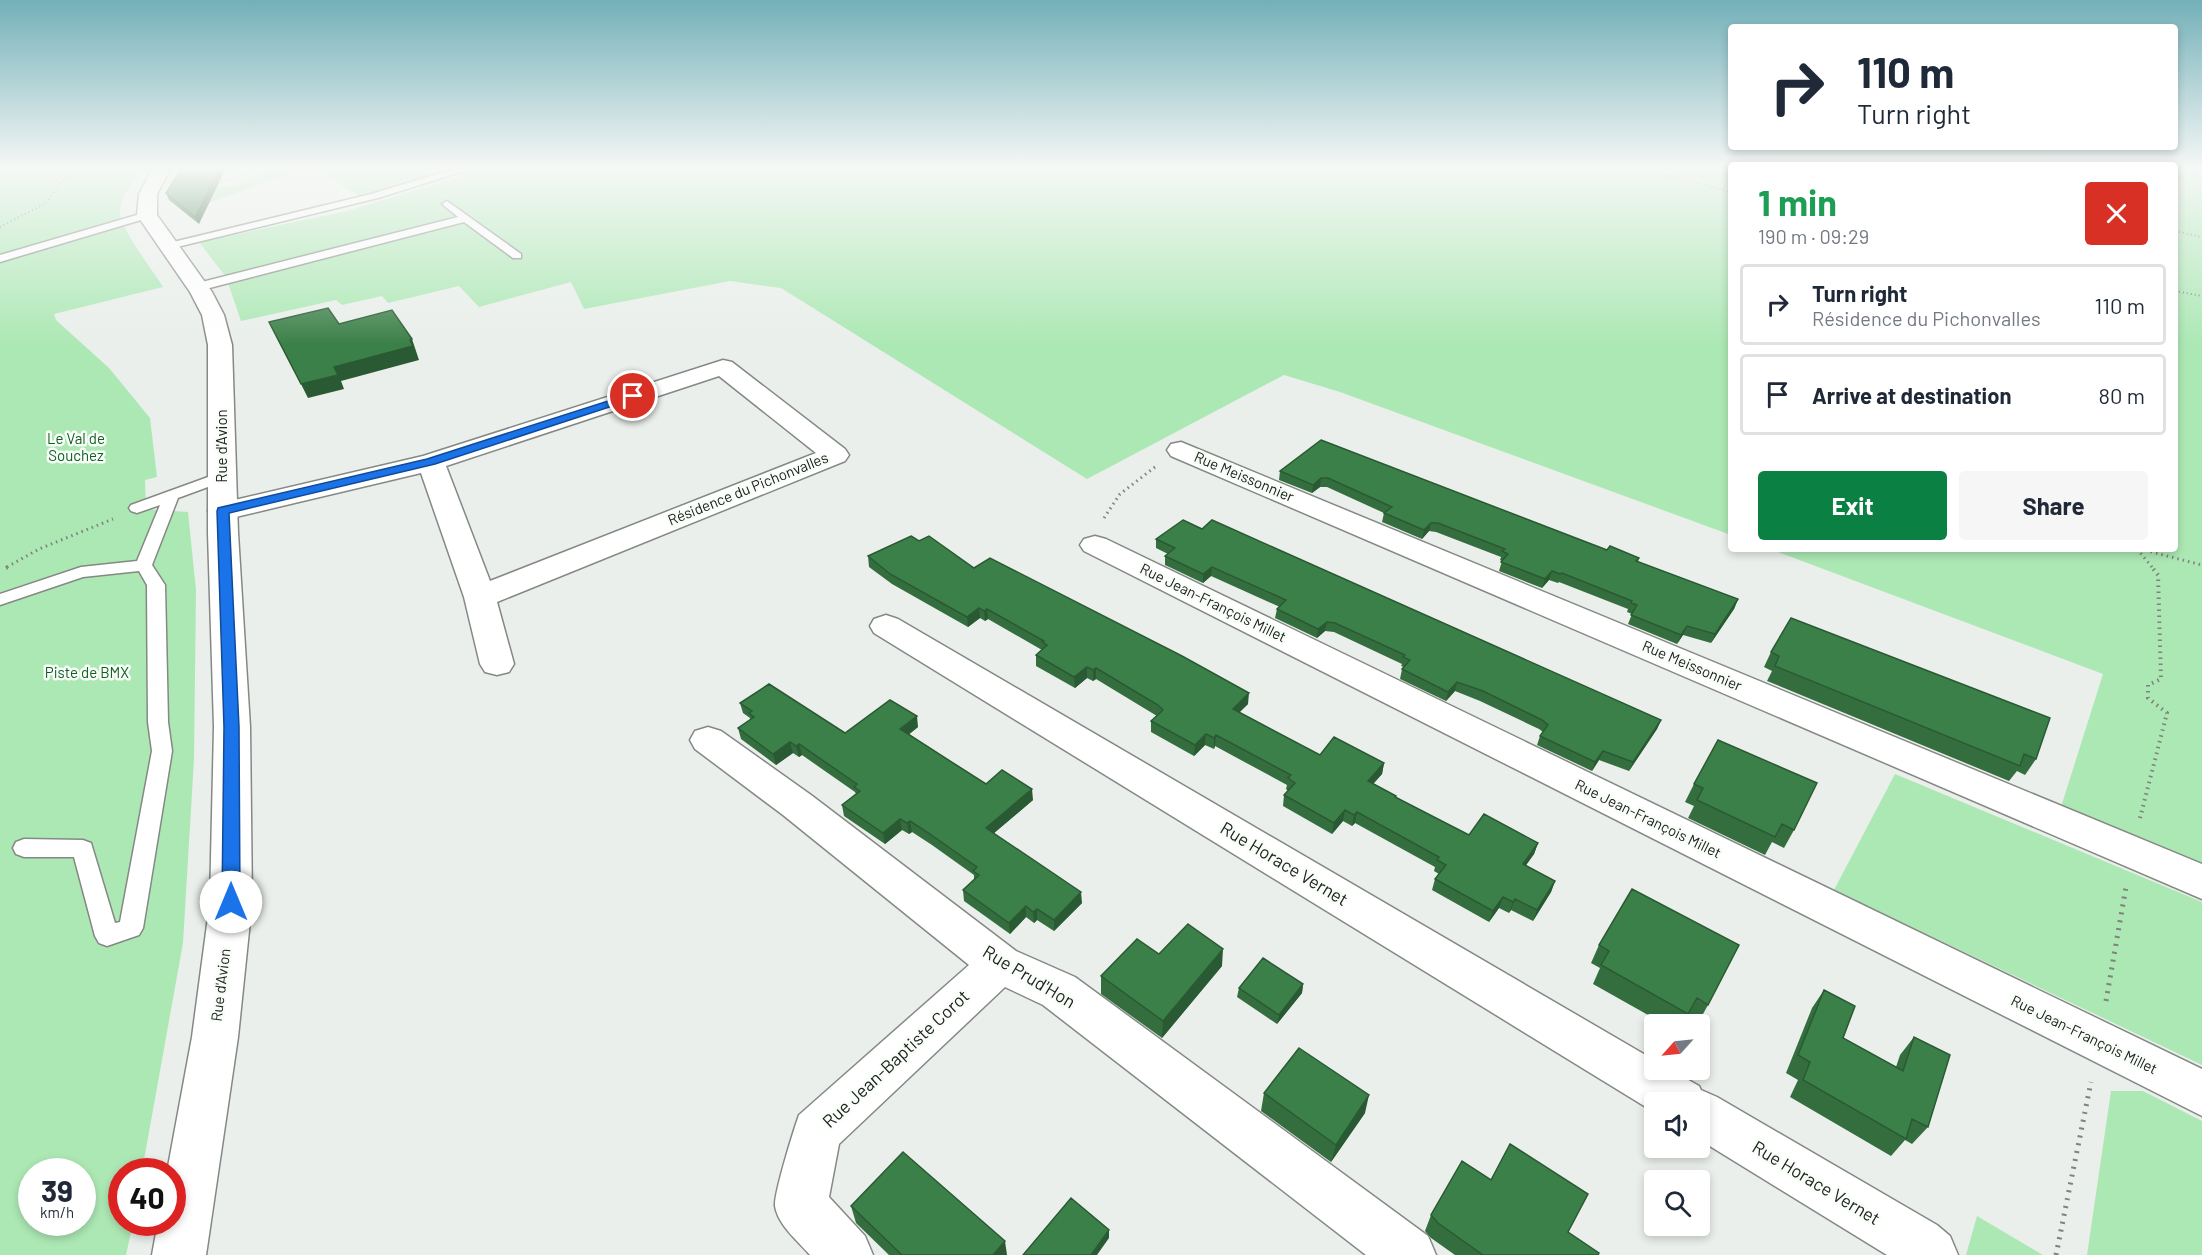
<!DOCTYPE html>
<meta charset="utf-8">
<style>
body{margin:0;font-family:Barlow,sans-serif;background:#f6f6f7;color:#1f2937;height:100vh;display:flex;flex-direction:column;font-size:22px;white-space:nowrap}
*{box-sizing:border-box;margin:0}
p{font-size:20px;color:#747a83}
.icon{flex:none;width:33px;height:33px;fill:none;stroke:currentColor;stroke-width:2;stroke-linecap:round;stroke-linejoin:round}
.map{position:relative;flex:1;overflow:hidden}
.panel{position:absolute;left:1728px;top:162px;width:450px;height:390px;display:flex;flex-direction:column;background:#fff;border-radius:6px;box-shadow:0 3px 9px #0003}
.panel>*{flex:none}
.guide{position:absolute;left:1728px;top:24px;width:450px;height:126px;border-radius:6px;box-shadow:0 3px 9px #0003;background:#fff;color:#1f2937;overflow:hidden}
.needle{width:39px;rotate:243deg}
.fabs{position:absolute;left:1644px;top:1014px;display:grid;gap:12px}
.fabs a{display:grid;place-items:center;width:66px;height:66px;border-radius:6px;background:#fff;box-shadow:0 3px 9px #0003;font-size:30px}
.speed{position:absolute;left:18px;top:1158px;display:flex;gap:12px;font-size:30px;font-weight:700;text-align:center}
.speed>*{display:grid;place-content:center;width:78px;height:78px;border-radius:50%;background:#fff;box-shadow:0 3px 9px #0003;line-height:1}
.speed small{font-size:15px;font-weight:400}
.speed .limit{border:9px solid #d22;background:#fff;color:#111}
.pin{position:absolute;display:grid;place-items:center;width:51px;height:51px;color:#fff;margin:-26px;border:3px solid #fff;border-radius:50%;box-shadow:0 2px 6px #0007}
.me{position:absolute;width:66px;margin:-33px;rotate:0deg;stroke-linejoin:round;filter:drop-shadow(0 0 4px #0008)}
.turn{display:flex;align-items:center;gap:21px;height:126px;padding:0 30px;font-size:27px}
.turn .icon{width:78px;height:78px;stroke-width:2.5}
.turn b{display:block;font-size:42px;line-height:51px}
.round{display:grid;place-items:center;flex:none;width:63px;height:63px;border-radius:6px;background:#f6f6f7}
.summary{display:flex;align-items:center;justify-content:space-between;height:102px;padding:0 30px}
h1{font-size:36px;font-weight:700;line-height:45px;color:#1e9e55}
.action{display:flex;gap:12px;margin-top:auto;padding:12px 30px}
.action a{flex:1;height:69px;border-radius:6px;background:#0b8043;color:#fff;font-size:24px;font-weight:700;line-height:69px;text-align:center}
.action a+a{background:#f6f6f7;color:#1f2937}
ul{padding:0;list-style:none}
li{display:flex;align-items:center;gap:18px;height:81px;margin:0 12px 9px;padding:0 18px;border:3px solid #e0e1e3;border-radius:6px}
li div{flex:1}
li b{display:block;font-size:22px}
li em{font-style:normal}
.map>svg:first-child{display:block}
.green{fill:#ace8b4;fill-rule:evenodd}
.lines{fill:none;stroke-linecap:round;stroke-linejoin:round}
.lane-casing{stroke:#848984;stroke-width:3}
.street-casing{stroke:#848984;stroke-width:3}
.secondary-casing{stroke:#848984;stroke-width:3}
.path-far3{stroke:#7f827f;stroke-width:2;stroke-dasharray:1 3;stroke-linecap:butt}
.path-far2{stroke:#7f827f;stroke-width:3;stroke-dasharray:1.5 4;stroke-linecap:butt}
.path-far1{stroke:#7f827f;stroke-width:4;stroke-dasharray:1.5 4.5;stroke-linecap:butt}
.path{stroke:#7f827f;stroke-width:5;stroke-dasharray:2 6;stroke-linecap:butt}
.lane{fill:#fff;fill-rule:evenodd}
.street{fill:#fff;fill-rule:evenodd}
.secondary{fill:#fff;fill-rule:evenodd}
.wall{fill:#346e3f}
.shaded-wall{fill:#2a5a33}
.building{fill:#3c8049;stroke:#2a5a33;stroke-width:1.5}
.route{fill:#1a73e8;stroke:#114b97;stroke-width:1.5}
.labels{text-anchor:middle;stroke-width:5;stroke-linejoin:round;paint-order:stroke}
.park-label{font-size:15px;fill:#115d26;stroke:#f8fdf8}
.street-label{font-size:15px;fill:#202220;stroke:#f8fdf8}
.near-street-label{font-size:18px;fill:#202220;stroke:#f8fdf8}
</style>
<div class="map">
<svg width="2202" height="1255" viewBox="0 0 2202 1255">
<rect width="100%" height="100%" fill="#eaefeb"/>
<!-- green -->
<path class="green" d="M 0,168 L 142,168 C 134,181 119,198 120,214 C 121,229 154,272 163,287 L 54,314 L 56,320 L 109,368 L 150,418 L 157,477 L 145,480 L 146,509 L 188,512 L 196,590 L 194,759 L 183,943 L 142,1171 L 122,1172 L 122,1222 L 133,1223 L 126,1255 L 0,1255 ZM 32,1172 L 82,1172 L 82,1222 L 32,1222 Z
M 259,168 L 304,168 L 208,203 L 215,186 C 230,189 254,184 263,171 Z
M 313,168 L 1731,168 L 1731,535 L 1340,392 L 1284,375 L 1087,479 L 781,288 L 730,281 L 584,309 L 571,282 L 479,307 L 459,286 L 388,303 L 382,296 L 342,305 L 336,300 L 241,321 L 226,277 L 199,242 L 347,211 L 462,176 L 454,171 L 359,196 Z
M 2175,168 L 2202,168 L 2202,868 L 2061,807 L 2103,674 L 1770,549 L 2175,549 Z
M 1895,774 L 2202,902 L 2202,1065 L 1834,890 Z
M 2111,1091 L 2143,1091 L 2202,1121 L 2202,1255 L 2087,1255 Z
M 1977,1216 L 2043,1255 L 1966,1255 Z"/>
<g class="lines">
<defs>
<path id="lane" d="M 458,168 L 474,168 L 378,198 L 169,249 L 163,246 L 165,244 L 371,194 Z
M 447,201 L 521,254 L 521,258 L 513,258 L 464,222 L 198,291 L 192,287 L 194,284 L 458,217 L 442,204 Z
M 147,212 L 152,215 L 151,217 L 0,262 L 0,255 Z
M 222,472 L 227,474 L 230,477 L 227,480 L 178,498 L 152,565 L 165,585 L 168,722 L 172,751 L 143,928 L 139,935 L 107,946 L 99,943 L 95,936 L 74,857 L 24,857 L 16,854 L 13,848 L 16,842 L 24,839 L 83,840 L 91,843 L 115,923 L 120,922 L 152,751 L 148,722 L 147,585 L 139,571 L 83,577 L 0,605 L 0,594 L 81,567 L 137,561 L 160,505 L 137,513 L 131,511 L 129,508 L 131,505 Z"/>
<path id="street" d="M 723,360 L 732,362 L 845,449 L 849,455 L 845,461 L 497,602 L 514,664 L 509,672 L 497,675 L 485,672 L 480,664 L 464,597 L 421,473 L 223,520 L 213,517 L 208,511 L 213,505 L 423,456 ZM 719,376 L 816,453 L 490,581 L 446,466 Z
M 1181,442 L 2202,864 L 2202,899 L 1171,456 L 1167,450 L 1171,444 Z
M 1095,536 L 1106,539 L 2202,1069 L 2202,1116 L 1084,551 L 1080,545 L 1084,539 Z
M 886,615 L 898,619 L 1654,1060 L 1654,1070 L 1671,1070 L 1699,1086 L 1701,1090 L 1717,1097 L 1937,1225 L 1950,1236 L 1958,1255 L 1887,1255 L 1700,1140 L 1700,1102 L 1654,1102 L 1654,1112 L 874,633 L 870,626 L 874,619 Z
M 708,727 L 721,731 L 811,795 L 1016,951 L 1075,977 L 1428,1236 L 1436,1255 L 1366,1255 L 1043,1005 L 1005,987 L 839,1144 L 829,1197 L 865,1236 L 873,1255 L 810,1255 C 798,1241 778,1225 775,1206 C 774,1193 794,1129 799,1115 L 969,965 L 783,815 L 695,749 L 690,740 L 695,731 Z"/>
<path id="secondary" d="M 153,168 L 171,168 L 157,194 L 157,215 L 212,292 L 224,315 L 232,345 L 238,533 L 250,727 L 252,902 L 238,1037 L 206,1255 L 152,1255 L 158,1222 L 172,1222 L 172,1172 L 167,1172 L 192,1037 L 210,902 L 214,727 L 208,533 L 208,345 L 202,315 L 190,292 L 137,215 L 139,194 Z"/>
</defs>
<!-- lane casing -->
<use href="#lane" class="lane-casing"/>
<!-- street casing -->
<use href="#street" class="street-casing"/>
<!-- secondary casing -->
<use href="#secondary" class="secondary-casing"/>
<!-- path-far3 -->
<path class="path-far3" d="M 1638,168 L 1731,192
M 217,183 L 262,168
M 0,227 L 46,203 L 72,168
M 2175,231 L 2202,237
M 2175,291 L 2202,296"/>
<!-- path-far2 -->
<path class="path-far2" d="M 1104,518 L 1120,494 L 1155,467
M 2137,549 L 2152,567
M 2140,549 L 2202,565
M 7,567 L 39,549 L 113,519"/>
<!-- path-far1 -->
<path class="path-far1" d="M 6,568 L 10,566
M 2140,818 L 2167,713 L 2148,698 L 2148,685 L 2161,679 L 2158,575 L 2151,566"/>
<!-- path -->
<path class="path" d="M 2106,1001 L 2126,887
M 2056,1255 L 2091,1082"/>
<!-- lane -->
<use href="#lane" class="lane"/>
<!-- street -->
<use href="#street" class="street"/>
<!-- secondary -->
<use href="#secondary" class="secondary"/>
</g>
<!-- wall -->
<path class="wall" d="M 182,168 L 199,224 L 169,200 L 166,193 Z
M 1321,440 L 1607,550 L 1639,558 L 1638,562 L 1738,599 L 1734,609 L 1711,643 L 1683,635 L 1677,644 L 1628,624 L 1632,614 L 1627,612 L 1628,609 L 1559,582 L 1558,583 L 1549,580 L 1542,588 L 1499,571 L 1502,561 L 1500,560 L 1501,557 L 1436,532 L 1429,531 L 1422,539 L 1382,522 L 1384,513 L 1327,487 L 1320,487 L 1312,493 L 1279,480 L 1280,471 Z
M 1202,529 L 1661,720 L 1657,729 L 1629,771 L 1599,760 L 1592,771 L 1537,745 L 1540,736 L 1543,732 L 1539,729 L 1480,701 L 1455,691 L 1446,701 L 1400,679 L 1402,669 L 1404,667 L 1401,666 L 1402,664 L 1334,632 L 1325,631 L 1317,638 L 1275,618 L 1277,609 L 1280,607 L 1211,576 L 1203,583 L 1165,565 L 1165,556 L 1168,554 L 1156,548 L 1156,539 Z
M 919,541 L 1248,704 L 1239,712 L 1320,755 L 1384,763 L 1382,774 L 1373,784 L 1396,796 L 1396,797 L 1469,835 L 1538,843 L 1534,854 L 1526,865 L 1555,881 L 1551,892 L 1533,921 L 1511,910 L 1509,913 L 1499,908 L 1489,922 L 1432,890 L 1435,879 L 1439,874 L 1434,871 L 1435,867 L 1355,823 L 1352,826 L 1343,821 L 1332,834 L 1283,806 L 1284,795 L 1288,791 L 1286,789 L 1287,785 L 1215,746 L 1214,749 L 1205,745 L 1194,756 L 1151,732 L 1151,721 L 1157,716 L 1096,679 L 1093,681 L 1087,678 L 1075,688 L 1036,666 L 1036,655 L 1042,650 L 988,619 L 985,621 L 980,618 L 968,627 L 892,584 L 869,567 L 868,556 Z
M 1771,652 L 2036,759 L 2025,775 L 2017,771 L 2009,781 L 1767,681 L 1772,671 L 1764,667 Z
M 740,703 L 845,733 L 918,727 L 909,734 L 986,784 L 1033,800 L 994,833 L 1082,903 L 1054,931 L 1037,920 L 1034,923 L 1026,917 L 1010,934 L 964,901 L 963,890 L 974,880 L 974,875 L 932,845 L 912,832 L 909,834 L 902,830 L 885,844 L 844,816 L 842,805 L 856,794 L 855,792 L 802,755 L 799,757 L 793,753 L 776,765 L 741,739 L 738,728 L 750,720 L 750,718 L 743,713 Z
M 1718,740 L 1794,830 L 1784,848 L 1772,842 L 1765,855 L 1688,818 L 1694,806 L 1685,802 L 1694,784 Z
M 1599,945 L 1708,1005 L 1698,1023 L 1686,1016 L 1682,1024 L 1664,1024 L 1593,984 L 1600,968 L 1591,963 Z
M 1222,966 L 1162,1038 L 1101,994 L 1101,976 Z
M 1303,984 L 1302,993 L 1277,1024 L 1237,997 L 1239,988 Z
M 1824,990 L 1843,1038 L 1896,1067 L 1900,1055 L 1914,1037 L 1928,1127 L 1912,1144 L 1905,1140 L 1891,1156 L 1790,1097 L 1798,1080 L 1786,1073 L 1812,1008 Z
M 1264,1093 L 1365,1113 L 1331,1162 L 1261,1111 Z
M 851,1206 L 1007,1255 L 889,1255 L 856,1223 Z
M 1431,1215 L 1568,1232 L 1598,1255 L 1455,1255 L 1431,1238 L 1425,1231 Z"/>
<!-- shaded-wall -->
<path class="shaded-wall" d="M 220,168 L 226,168 L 199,224 L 195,217 Z
M 412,339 L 419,360 L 341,381 L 344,389 L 308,398 L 301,384 L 334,367 Z
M 1321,478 L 1320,487 L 1312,493 L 1313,485 Z
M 1431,523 L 1429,531 L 1422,539 L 1424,530 Z
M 1212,567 L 1211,576 L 1203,583 L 1203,574 Z
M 1552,571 L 1549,580 L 1542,588 L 1545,579 Z
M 1738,599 L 1734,609 L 1711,643 L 1715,634 Z
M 979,608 L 980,618 L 968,627 L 967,617 Z
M 987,609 L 988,619 L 985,621 L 984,611 Z
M 1327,622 L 1325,631 L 1317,638 L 1318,629 Z
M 1687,626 L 1683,635 L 1677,644 L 1681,635 Z
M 1087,667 L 1087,678 L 1075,688 L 1074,677 Z
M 1096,668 L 1096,679 L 1093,681 L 1093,670 Z
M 1457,682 L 1455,691 L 1446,701 L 1448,692 Z
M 1249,693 L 1248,704 L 1232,720 L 1233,709 Z
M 917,716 L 918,727 L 902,740 L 900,729 Z
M 1661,720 L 1657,729 L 1629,771 L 1633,762 Z
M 1206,734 L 1205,745 L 1194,756 L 1195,745 Z
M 1216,735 L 1215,746 L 1214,749 L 1214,738 Z
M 790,742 L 793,753 L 776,765 L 773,754 Z
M 799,744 L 802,755 L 799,757 L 796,746 Z
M 1603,751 L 1599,760 L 1592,771 L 1595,762 Z
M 1384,763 L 1382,774 L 1366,792 L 1368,781 Z
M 1032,789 L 1033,800 L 987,839 L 986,828 Z
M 1345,810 L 1343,821 L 1332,834 L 1334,823 Z
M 1357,812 L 1355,823 L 1352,826 L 1354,815 Z
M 900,819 L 902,830 L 885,844 L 883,833 Z
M 910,821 L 912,832 L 909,834 L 907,823 Z
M 1538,843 L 1534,854 L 1519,875 L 1523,864 Z
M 1555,881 L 1551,892 L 1533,921 L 1537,910 Z
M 1081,892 L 1082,903 L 1054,931 L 1054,920 Z
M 1503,897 L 1499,908 L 1489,922 L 1493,911 Z
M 1515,899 L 1511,910 L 1509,913 L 1513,902 Z
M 1026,906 L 1026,917 L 1010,934 L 1009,923 Z
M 1037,909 L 1037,920 L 1034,923 L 1033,912 Z
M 1223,949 L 1222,966 L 1162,1038 L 1163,1021 Z
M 1303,984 L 1302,993 L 1277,1024 L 1279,1015 Z
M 1369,1095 L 1365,1113 L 1331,1162 L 1336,1145 Z
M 1109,1230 L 1109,1238 L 1097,1255 L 1091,1255 Z
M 1005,1241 L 1007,1255 L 993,1255 Z"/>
<!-- building -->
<path class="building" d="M 182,168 L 220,168 L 195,217 L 166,193 Z
M 328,308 L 339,324 L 392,310 L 412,339 L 410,340 L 413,346 L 334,367 L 338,375 L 301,384 L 269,322 Z
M 1321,440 L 1607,550 L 1610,546 L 1639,558 L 1636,561 L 1738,599 L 1715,634 L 1687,626 L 1681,635 L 1631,615 L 1637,605 L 1631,603 L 1632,601 L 1562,573 L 1560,574 L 1552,571 L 1545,579 L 1501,562 L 1508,554 L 1502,551 L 1505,549 L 1438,523 L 1431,523 L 1424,530 L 1384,513 L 1392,507 L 1328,478 L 1321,478 L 1313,485 L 1280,471 Z
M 1183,520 L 1202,529 L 1212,520 L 1661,720 L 1633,762 L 1603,751 L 1595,762 L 1540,736 L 1548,725 L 1542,720 L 1483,691 L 1457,682 L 1448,692 L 1402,669 L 1410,660 L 1403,657 L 1405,655 L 1335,623 L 1327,622 L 1318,629 L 1277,609 L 1286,600 L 1212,567 L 1203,574 L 1165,556 L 1175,548 L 1156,539 Z
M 911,536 L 919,541 L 929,536 L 974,568 L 990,558 L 1182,656 L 1249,693 L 1233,709 L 1320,755 L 1334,737 L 1384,763 L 1368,781 L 1396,796 L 1395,797 L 1469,835 L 1484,814 L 1538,843 L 1523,864 L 1555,881 L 1537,910 L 1515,899 L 1513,902 L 1503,897 L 1493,911 L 1435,879 L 1446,865 L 1437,860 L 1439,857 L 1357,812 L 1354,815 L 1345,810 L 1334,823 L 1284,795 L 1295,783 L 1288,778 L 1291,775 L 1216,735 L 1214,738 L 1206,734 L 1195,745 L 1151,721 L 1163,710 L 1158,705 L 1096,668 L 1093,670 L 1087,667 L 1074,677 L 1036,655 L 1047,645 L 1042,642 L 1044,641 L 987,609 L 984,611 L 979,608 L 967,617 L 890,574 L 868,556 Z
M 1791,618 L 2050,718 L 2036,759 L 2024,754 L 2020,766 L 1775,666 L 1779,656 L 1771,652 Z
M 769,684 L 845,733 L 890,700 L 917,716 L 900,729 L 986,784 L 1002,770 L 1032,789 L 986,828 L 1081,892 L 1054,920 L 1037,909 L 1033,912 L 1026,906 L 1009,923 L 963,890 L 979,875 L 973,871 L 977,867 L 930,834 L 910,821 L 907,823 L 900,819 L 883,833 L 842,805 L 860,791 L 854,787 L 857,784 L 799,744 L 796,746 L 790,742 L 773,754 L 738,728 L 754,717 L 749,713 L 752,711 L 740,703 Z
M 1718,740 L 1817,783 L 1794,830 L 1782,824 L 1775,837 L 1697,800 L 1703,788 L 1694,784 Z
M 1632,889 L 1739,945 L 1708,1005 L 1697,998 L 1688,1014 L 1601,965 L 1609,951 L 1599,945 Z
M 1188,924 L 1223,949 L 1163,1021 L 1101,976 L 1137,939 L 1159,954 Z
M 1263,958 L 1303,984 L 1279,1015 L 1239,988 Z
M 1824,990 L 1855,1006 L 1843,1038 L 1903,1071 L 1914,1037 L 1950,1055 L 1928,1127 L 1912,1119 L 1906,1139 L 1803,1080 L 1810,1062 L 1798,1055 Z
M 1299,1048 L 1369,1095 L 1336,1145 L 1264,1093 Z
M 1510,1144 L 1588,1194 L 1568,1232 L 1599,1253 L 1598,1255 L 1483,1255 L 1438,1223 L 1431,1215 L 1462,1161 L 1491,1180 Z
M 903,1152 L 1005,1241 L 993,1255 L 902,1255 L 851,1206 Z
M 1071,1198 L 1109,1230 L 1091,1255 L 1023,1255 Z"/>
<!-- sky -->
<linearGradient id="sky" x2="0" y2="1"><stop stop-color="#73b0b8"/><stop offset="0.49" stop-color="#f6f8f6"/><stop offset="1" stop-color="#f6f8f6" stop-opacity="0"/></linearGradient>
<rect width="2202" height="344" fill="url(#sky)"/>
<!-- route -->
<path class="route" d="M 633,393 L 637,394 L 637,398 L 435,464 L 229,513 L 239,727 L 240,902 L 237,907 L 231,909 L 225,907 L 222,902 L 224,727 L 217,511 L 218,508 L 427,459 Z"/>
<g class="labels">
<!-- park labels -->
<g class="park-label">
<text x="76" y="444">Le Val de<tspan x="76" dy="17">Souchez</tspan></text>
<text x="87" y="678">Piste de BMX</text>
</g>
<!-- street labels -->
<g class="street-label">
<text transform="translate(222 446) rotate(-90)" y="5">Rue d'Avion</text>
<text transform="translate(1244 477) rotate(23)" y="5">Rue Meissonnier</text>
<text transform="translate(748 489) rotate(-22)" y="5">Résidence du Pichonvalles</text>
<text transform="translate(1213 603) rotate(26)" y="5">Rue Jean-François Millet</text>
<text transform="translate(1692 666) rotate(23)" y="5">Rue Meissonnier</text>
<text transform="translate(1648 819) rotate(26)" y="5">Rue Jean-François Millet</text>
<text transform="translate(221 985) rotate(-83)" y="5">Rue d'Avion</text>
<text transform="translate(2084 1035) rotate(26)" y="5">Rue Jean-François Millet</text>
</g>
<!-- near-street labels -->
<g class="near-street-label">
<text transform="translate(1284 864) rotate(31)" y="6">Rue Horace Vernet</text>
<text transform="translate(1029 977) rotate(31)" y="6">Rue Prud'Hon</text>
<text transform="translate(896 1059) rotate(-43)" y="6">Rue Jean-Baptiste Corot</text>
<text transform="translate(1816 1183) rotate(31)" y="6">Rue Horace Vernet</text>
</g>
</g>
</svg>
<div class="fabs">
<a><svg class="needle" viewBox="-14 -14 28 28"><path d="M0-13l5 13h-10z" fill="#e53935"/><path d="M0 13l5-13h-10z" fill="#747a83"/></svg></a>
<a><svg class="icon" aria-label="sound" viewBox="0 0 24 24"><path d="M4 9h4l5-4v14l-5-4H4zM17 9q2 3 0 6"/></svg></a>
<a><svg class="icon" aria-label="search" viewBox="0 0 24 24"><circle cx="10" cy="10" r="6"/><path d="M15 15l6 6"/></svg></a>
</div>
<div class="speed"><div>39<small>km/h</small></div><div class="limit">40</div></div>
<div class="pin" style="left:633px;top:396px;background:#d93025"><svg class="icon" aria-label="arrive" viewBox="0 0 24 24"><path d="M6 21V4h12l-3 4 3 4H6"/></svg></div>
<svg class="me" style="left:231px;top:902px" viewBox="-20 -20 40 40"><circle r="19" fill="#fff"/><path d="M0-13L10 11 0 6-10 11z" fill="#1a73e8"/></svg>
<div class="guide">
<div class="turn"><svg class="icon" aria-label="right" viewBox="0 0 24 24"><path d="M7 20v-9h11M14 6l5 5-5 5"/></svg><div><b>110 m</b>Turn right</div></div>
</div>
<section class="panel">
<div class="summary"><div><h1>1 min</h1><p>190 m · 09:29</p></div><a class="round" style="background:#d93025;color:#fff"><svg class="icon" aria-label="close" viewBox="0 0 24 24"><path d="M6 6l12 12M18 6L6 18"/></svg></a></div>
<ul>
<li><svg class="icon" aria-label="right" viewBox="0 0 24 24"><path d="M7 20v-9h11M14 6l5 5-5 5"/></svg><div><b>Turn right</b><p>Résidence du Pichonvalles</p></div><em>110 m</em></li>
<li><svg class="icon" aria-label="arrive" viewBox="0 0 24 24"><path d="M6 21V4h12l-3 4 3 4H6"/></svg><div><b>Arrive at destination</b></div><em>80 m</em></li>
</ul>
<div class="action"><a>Exit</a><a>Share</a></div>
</section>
</div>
